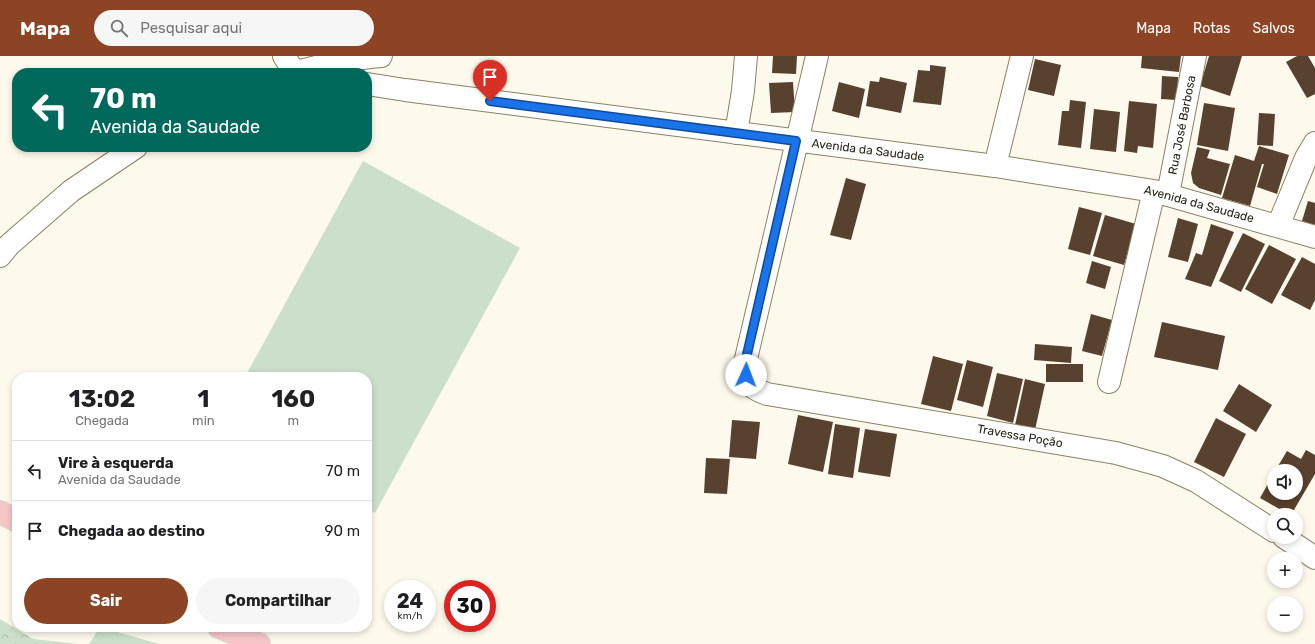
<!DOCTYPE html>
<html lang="pt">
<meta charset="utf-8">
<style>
body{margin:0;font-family:Rubik,sans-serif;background:#f6f6f6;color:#202124;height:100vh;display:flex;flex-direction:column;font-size:15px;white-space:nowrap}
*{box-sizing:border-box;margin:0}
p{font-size:13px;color:#757577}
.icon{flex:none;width:22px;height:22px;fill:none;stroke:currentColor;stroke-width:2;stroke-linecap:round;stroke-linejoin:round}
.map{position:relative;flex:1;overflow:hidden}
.drawer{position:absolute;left:12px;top:316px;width:360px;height:260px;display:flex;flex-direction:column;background:#fff;border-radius:16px;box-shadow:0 2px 6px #0003}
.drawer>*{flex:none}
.guide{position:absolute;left:12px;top:12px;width:360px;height:84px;border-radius:16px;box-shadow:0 2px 6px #0003;background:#00695c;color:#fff;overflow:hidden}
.tools{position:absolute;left:1267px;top:408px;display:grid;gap:8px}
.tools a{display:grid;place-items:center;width:36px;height:36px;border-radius:50%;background:#fff;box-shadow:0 2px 6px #0003;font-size:20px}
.speed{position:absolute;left:384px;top:524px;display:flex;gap:8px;font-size:20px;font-weight:700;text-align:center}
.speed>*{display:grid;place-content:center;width:52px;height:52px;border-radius:50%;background:#fff;box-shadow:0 2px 6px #0003;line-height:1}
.speed small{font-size:10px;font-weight:400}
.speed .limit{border:6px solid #d22;background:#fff;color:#111}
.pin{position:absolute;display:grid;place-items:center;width:34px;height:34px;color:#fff;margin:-41px -17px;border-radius:50% 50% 50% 0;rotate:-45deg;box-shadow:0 0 4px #0007}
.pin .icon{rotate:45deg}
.me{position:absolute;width:44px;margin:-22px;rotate:2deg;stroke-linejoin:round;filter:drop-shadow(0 0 3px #0008)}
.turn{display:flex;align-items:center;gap:14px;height:84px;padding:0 12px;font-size:18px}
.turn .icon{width:52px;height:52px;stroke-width:2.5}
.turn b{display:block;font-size:28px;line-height:34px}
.eta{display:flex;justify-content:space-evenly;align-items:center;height:68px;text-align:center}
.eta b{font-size:24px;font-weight:700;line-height:28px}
.button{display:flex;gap:8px;margin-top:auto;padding:8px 12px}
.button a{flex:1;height:46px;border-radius:24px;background:#8c4424;color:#fff;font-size:16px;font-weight:700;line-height:46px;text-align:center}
.button a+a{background:#f6f6f6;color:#202124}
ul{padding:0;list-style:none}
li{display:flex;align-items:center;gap:12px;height:60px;padding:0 12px;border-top:1px solid #e0e0e0}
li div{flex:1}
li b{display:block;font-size:15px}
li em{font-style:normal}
header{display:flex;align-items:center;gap:24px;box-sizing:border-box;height:56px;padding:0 20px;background:#8c4424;color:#fff}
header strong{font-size:19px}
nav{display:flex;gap:22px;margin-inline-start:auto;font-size:14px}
.search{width:280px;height:36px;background:#f6f6f6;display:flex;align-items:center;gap:10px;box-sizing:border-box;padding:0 14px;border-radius:22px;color:#757577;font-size:15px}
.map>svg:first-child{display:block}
.grass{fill:#cbdfcb}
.forest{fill:url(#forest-crowns)}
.building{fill:#58412e}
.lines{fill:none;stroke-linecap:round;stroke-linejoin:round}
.street-casing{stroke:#8b8164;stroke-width:24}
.primary-casing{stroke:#d8d7d5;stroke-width:24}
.street{stroke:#fff;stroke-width:22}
.primary{stroke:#f6c5c7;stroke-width:22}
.route-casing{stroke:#114b97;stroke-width:10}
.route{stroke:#1a73e8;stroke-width:7}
.labels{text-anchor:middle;stroke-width:4;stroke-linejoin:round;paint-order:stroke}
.street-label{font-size:12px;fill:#272317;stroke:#fff}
</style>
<header>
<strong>Mapa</strong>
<div class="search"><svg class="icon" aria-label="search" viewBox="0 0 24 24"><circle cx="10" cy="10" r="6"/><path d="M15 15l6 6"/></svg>Pesquisar aqui</div>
<nav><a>Mapa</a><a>Rotas</a><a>Salvos</a></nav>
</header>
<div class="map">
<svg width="1315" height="588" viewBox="0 0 1315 588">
<defs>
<pattern id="forest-crowns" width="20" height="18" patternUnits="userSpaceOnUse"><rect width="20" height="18" fill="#cbdfcb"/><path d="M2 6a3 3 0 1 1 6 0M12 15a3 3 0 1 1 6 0" fill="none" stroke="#aebfae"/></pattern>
</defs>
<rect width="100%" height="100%" fill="#fdf9ec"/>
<!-- grass -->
<path class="grass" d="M 363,105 L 520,192 L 375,457 L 367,452 L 367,321 L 245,321 Z
M 100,571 L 159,588 L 89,588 Z"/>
<!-- forest -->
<path class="forest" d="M 0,563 L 33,583 L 78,588 L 0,588 Z"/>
<!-- building -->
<path class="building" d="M 773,0 L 797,0 L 796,18 L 772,17 Z
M 1142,0 L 1181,0 L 1179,16 L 1141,12 Z
M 1209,0 L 1242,0 L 1230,40 L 1200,30 Z
M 1297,0 L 1308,0 L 1315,12 L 1315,38 L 1307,42 L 1286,6 Z
M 1035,3 L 1061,9 L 1054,40 L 1028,34 Z
M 930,9 L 946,11 L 941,49 L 913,46 L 918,14 L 930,15 Z
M 1162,20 L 1178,21 L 1177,44 L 1161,43 Z
M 880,21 L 907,27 L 901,57 L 866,50 L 870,25 L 879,26 Z
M 793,26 L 795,56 L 771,57 L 769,27 Z
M 839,26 L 865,33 L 859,62 L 832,55 Z
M 1070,44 L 1086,46 L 1081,92 L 1058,89 L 1062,55 L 1069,55 Z
M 1129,45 L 1157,48 L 1153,92 L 1138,90 L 1137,97 L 1124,95 Z
M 1204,47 L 1235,52 L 1228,95 L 1197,89 Z
M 1094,53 L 1120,56 L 1116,96 L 1090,93 Z
M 1259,57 L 1275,58 L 1273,90 L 1257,89 Z
M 1259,90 L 1289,99 L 1277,138 L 1257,131 L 1264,108 L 1262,108 L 1250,150 L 1222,142 L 1235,99 L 1254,105 Z
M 1197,91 L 1210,94 L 1207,102 L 1230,108 L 1221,139 L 1199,132 L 1193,127 L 1191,117 Z
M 846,122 L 866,128 L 851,184 L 830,179 Z
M 1308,145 L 1315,147 L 1315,169 L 1302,165 Z
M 1079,151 L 1102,157 L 1090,199 L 1068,193 Z
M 1105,159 L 1136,168 L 1124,209 L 1093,200 Z
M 1178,162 L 1198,168 L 1188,206 L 1168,201 Z
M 1211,168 L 1234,176 L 1211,231 L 1185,223 L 1196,197 L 1202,199 Z
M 1243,177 L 1265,188 L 1241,236 L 1219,225 Z
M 1269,189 L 1296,203 L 1272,248 L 1245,233 Z
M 1302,201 L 1315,208 L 1315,244 L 1310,254 L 1281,239 Z
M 1092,205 L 1111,211 L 1105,233 L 1086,227 Z
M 1091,258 L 1112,264 L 1102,300 L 1082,295 Z
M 1162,266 L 1225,280 L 1218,314 L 1154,301 Z
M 1035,288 L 1072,291 L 1071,307 L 1034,304 Z
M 933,300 L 963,308 L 951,355 L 921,348 Z
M 967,304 L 993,311 L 983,351 L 957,344 Z
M 1046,308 L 1083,308 L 1083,326 L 1046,326 Z
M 997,317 L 1023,323 L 1013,367 L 987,360 Z
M 1025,323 L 1045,328 L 1035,374 L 1015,369 Z
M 1239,328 L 1272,349 L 1256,376 L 1223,355 Z
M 798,359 L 833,366 L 823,416 L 788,408 Z
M 1216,362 L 1246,378 L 1224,421 L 1194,406 Z
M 732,364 L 760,366 L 756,403 L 729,401 Z
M 835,368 L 860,372 L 853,422 L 828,418 Z
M 865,373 L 897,378 L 890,421 L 858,416 Z
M 1306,394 L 1315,399 L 1315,418 L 1291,459 L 1290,459 L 1260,442 L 1274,417 L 1274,437 L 1296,437 L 1296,415 L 1275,415 L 1287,395 L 1301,403 Z
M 706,402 L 730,403 L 727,438 L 704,437 Z"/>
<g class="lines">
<defs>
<path id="street" d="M 284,0 L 295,17 L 298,17
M 817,0 L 745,307 C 747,327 747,331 767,338 L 1116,397 L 1163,410 L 1196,425 L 1274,475
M 293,17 C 322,9 351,2 381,0
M 367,28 L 405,34 L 995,110 L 1154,135 L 1315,181
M 736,77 L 743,35 L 746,0
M 995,110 L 1022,0
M 1168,138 L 1195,0
M 1278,170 L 1306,102 L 1315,87
M 0,200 L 9,189 L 71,135 L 136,91
M 1109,326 L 1154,135
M 1284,481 L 1315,502"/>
<path id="primary" d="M 0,456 L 17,465
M 219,571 L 259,588"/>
</defs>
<!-- street casing -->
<use href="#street" class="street-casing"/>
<!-- primary casing -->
<use href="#primary" class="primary-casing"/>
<!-- street -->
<use href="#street" class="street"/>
<!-- primary -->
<use href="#primary" class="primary"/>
</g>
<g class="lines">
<defs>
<path id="route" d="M 490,45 L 796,85 L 745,307 L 746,319"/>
</defs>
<!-- route casing -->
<use href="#route" class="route-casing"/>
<!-- route -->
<use href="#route" class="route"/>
</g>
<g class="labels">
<!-- street labels -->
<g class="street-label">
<text transform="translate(1182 69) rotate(-79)" y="4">Rua José Barbosa</text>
<text transform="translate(868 94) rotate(7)" y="4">Avenida da Saudade</text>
<text transform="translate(1199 148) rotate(15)" y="4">Avenida da Saudade</text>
<text transform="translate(1020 380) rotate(10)" y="4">Travessa Poção</text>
</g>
</g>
</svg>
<div class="tools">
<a><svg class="icon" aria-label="sound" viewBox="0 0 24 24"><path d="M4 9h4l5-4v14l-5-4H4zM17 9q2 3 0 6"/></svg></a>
<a><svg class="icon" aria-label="search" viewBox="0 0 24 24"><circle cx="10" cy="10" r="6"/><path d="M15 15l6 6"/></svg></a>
<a>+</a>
<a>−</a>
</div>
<div class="speed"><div>24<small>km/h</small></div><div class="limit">30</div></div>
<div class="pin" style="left:490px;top:45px;background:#d93025"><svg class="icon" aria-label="arrive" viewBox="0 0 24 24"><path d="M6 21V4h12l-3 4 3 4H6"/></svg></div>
<svg class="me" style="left:746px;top:319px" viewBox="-20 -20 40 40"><circle r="19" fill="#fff"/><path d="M0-13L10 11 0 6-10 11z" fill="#1a73e8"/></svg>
<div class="guide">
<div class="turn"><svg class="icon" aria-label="left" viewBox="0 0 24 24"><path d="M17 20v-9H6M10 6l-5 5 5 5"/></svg><div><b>70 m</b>Avenida da Saudade</div></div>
</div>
<section class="drawer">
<div class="eta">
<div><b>13:02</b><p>Chegada</p></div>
<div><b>1</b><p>min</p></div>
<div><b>160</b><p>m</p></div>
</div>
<ul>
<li><svg class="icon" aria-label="left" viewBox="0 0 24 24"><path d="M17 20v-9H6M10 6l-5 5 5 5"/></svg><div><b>Vire à esquerda</b><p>Avenida da Saudade</p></div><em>70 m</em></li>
<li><svg class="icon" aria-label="arrive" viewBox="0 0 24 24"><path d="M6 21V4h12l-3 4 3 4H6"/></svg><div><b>Chegada ao destino</b></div><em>90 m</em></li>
</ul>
<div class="button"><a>Sair</a><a>Compartilhar</a></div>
</section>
</div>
